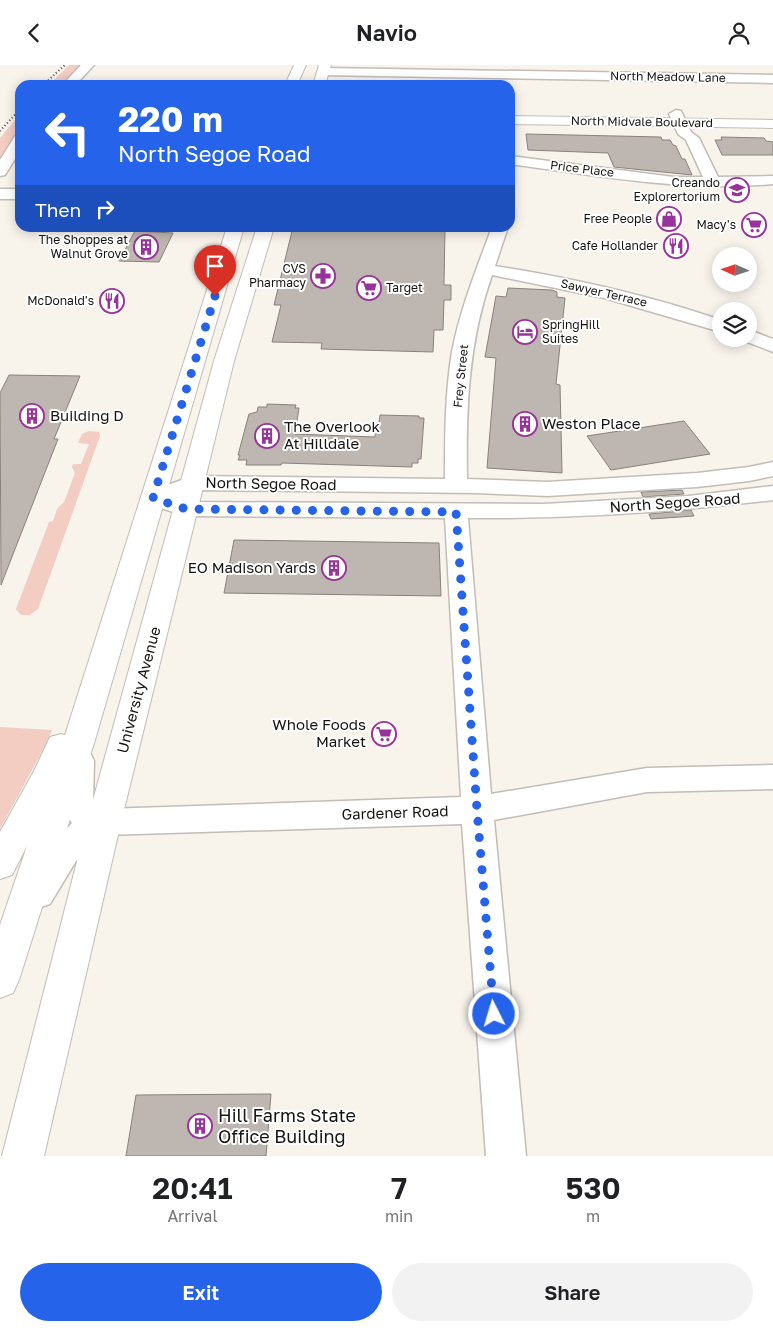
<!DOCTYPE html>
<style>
body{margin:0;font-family:"Golos Text",sans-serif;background:#f2f2f2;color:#202124;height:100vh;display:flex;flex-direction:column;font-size:19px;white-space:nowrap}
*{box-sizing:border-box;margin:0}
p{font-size:16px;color:#757577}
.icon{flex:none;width:28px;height:28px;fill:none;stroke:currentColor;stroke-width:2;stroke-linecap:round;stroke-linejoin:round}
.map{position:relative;height:1091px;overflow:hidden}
.drawer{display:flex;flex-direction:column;background:#fff;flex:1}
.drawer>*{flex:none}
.banner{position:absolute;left:15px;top:15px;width:500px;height:152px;border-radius:15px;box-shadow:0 2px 12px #0003;background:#2563eb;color:#fff;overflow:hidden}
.needle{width:32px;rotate:273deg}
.fabs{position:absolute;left:712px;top:182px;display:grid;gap:10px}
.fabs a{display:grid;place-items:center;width:45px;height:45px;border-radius:50%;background:#fff;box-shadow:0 2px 12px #0003;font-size:25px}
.pin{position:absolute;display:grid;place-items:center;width:42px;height:42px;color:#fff;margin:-51px -21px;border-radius:50% 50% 50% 0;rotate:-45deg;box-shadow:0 0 5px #0007}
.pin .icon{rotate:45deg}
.me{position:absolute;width:55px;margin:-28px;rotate:355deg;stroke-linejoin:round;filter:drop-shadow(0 0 4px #0008)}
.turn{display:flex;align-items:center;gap:18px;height:105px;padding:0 20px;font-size:22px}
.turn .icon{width:65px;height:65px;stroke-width:2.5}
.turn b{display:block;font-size:35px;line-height:42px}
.then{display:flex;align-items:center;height:48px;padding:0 20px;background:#0003;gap:10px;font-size:19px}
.eta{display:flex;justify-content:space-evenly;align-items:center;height:85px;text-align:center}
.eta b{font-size:30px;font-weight:600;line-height:35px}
.cta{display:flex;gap:10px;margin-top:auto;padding:10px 20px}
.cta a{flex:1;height:58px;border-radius:30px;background:#2563eb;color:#fff;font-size:20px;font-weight:600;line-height:58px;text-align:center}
.cta a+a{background:#f2f2f2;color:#202124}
header{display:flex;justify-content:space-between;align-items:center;height:65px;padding:0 20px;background:#fff;font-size:22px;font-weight:600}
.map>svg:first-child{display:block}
.green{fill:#f3ccc2}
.building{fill:#beb6b0;stroke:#89817c}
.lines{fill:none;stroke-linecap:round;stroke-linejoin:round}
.minor-casing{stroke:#c2bdb5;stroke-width:3}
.major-casing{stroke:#c2bdb5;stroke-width:2}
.minor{fill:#fff;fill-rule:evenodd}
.major{fill:#fff;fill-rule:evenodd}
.rail{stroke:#4e4c47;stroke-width:2;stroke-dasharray:1 2.5;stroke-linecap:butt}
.route{stroke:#2563eb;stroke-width:9;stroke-dasharray:0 16.2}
.labels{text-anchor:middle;stroke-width:4;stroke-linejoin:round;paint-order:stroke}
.far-street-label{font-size:12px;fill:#151411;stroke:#fff}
.far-poi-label{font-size:12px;fill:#151411;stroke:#fff;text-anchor:end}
.poi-label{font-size:15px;fill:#151411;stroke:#fff;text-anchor:start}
.street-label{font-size:15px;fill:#151411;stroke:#fff}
.near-poi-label{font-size:18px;fill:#151411;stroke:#fff;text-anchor:start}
</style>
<header><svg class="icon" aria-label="back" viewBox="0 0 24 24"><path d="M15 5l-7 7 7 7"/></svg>Navio<svg class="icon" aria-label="person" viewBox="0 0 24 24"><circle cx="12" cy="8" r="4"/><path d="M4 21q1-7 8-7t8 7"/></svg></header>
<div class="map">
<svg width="773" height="1091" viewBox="0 0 773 1091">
<rect width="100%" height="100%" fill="#f8f3eb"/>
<!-- green -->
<path class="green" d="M 69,0 L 82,0 L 68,13 L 67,20 L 49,20 Z
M 20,49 L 20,67 L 0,98 L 0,73 Z
M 89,366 L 99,367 L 100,371 L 38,544 L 30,550 L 21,550 L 16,544 L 49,457 L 53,456 L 57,444 L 64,437 L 75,408 L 72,402 L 73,399 L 81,399 L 89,379 L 78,378 L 82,369 Z
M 0,662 L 52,665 L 45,681 L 0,764 Z"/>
<!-- building -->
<path class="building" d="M 526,69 L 661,72 L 662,75 L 670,75 L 673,80 L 676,81 L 682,94 L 685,94 L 692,110 L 614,102 L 608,88 L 528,85 Z
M 721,72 L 764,73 L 766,76 L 773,77 L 773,90 L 722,90 L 715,75 L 722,75 Z
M 293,162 L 445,162 L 444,220 L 451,220 L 451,235 L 444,235 L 443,265 L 434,265 L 433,287 L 321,284 L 322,278 L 272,277 L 281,240 L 274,240 Z
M 135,166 L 173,168 L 159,197 L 119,196 Z
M 508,223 L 552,225 L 557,227 L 557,232 L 565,233 L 556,319 L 560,320 L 562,408 L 487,403 L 496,293 L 485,292 L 496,231 L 506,232 Z
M 9,310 L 80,311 L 54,374 L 58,374 L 1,520 L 0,328 Z
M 267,339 L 296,340 L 295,343 L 299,343 L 295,369 L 375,372 L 376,358 L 379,358 L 380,350 L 419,351 L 419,353 L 424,353 L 421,394 L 418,394 L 418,398 L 412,398 L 412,402 L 282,398 L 281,400 L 246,400 L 247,395 L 238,395 L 240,390 L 238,390 L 249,349 L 257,347 L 258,342 L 267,342 Z
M 684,356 L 710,389 L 611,405 L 587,371 Z
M 682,425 L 684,429 L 643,432 L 641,427 Z
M 691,445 L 694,451 L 651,454 L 649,449 Z
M 234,475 L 439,478 L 441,531 L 224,528 Z
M 271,1029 L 266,1091 L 126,1091 L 136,1030 Z"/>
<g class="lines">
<defs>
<path id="minor" d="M 81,0 L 94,0 L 79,16 L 80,20 L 68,20 L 67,15 Z
M 324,3 L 773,10 L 773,18 L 320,10 L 318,7 Z
M 676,45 L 681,46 L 691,67 L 699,73 L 718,112 L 773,111 L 773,119 C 685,127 597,111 510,99 L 510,91 L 674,112 L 703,112 L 686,75 L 678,69 L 669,49 Z
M 20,70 L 20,86 L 5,110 L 0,111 L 0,95 L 15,71 Z
M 0,124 L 20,124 L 20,134 L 0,134 Z
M 492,162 L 508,162 L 495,201 C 572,213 647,230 721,255 L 721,267 L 604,233 L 492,210 C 468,278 466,343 467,414 L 547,417 L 697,408 L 749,402 L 773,397 L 773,411 L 749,416 L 697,422 L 547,431 L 477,428 L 196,425 L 176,432 L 188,437 L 543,439 L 688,431 L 773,421 L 773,435 C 672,447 570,454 468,453 L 491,729 L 647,703 L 773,700 L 773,724 L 647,727 L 494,755 L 526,1091 L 486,1091 L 462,759 L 106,770 L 94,778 L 76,796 L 50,839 L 38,843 L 26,839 L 21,828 L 45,786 L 72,758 L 61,743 L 64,696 L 68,687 L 79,684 L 90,687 L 94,696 L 93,738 L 96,742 L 104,744 L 461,732 L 445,453 L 186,451 L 145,438 L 141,433 L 145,428 L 193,411 L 445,414 C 445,372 445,328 452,287 C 460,244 477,203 492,162 Z
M 749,265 L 773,274 L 773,287 L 742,275 L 741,274 L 749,274 Z"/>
<path id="major" d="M 294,0 L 306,0 L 297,20 L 285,20 Z
M 319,0 L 331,0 L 325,20 L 313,20 Z
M 510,51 L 773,55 L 773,63 L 510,59 Z
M 227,162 L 244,162 L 95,675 L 19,915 L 13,928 L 0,933 L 0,860 L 27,781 L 12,810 L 0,814 L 0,767 L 34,706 L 50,672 L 61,669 L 65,670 Z
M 257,162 L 274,162 L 234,296 L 121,757 L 44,1091 L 2,1091 L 87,757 L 214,296 Z"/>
</defs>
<!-- minor casing -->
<use href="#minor" class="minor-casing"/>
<!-- major casing -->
<use href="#major" class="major-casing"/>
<!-- minor -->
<use href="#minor" class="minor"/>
<!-- major -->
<use href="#major" class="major"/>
<!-- rail -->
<path class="rail" d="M 43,20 L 65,0
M 0,66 L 20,44"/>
</g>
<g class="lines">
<!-- route -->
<path class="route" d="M 215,231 L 153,433 L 186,444 L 456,447 L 477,745 L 494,949"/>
</g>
<!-- icons -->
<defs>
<symbol id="school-ring" viewBox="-11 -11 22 22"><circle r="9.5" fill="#fff" stroke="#973399" stroke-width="1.5"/><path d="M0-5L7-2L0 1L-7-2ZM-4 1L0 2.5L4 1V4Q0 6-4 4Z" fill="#973399"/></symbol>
<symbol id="shop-ring" viewBox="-11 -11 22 22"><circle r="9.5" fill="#fff" stroke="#973399" stroke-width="1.5"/><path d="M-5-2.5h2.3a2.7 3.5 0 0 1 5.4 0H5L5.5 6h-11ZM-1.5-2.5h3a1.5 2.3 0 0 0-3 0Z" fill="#973399"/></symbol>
<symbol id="supermarket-ring" viewBox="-11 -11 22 22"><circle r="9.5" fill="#fff" stroke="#973399" stroke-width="1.5"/><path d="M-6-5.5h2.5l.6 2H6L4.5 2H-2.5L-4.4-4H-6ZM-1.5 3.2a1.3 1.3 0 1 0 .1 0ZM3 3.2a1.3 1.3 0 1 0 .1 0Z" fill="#973399"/></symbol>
<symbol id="restaurant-ring" viewBox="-11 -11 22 22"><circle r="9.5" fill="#fff" stroke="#973399" stroke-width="1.5"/><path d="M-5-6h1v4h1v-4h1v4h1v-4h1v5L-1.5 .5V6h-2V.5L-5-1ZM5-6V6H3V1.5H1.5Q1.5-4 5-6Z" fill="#973399"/></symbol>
<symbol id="building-ring" viewBox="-11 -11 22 22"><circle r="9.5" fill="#fff" stroke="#973399" stroke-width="1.5"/><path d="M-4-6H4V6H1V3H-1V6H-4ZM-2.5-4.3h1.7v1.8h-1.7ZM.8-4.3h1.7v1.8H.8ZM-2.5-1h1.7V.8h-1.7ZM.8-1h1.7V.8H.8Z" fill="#973399"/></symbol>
<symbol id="pharmacy-ring" viewBox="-11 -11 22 22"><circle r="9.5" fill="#fff" stroke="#973399" stroke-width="1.5"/><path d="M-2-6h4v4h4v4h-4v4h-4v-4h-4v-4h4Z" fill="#973399"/></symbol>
<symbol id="hotel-ring" viewBox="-11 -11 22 22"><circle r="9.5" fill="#fff" stroke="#973399" stroke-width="1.5"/><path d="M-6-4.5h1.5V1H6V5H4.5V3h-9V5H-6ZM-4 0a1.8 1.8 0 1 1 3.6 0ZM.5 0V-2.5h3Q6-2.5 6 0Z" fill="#973399"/></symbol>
</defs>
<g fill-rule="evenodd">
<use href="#school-ring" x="723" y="111" width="28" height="28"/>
<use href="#shop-ring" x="655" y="140" width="28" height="28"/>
<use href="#supermarket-ring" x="740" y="146" width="28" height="28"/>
<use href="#restaurant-ring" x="662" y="167" width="28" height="28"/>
<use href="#building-ring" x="132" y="168" width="28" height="28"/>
<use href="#pharmacy-ring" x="309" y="197" width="28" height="28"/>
<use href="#supermarket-ring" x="355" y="209" width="28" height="28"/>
<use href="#restaurant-ring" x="98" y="222" width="28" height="28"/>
<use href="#hotel-ring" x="511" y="253" width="28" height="28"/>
<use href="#building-ring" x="18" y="337" width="28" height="28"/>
<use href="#building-ring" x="511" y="345" width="28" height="28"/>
<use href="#building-ring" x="253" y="357" width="28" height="28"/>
<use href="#building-ring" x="320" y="489" width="28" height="28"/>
<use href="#supermarket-ring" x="370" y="655" width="28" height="28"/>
<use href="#building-ring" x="186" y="1047" width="28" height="28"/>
</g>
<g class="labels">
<!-- far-street labels -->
<g class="far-street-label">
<text transform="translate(668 12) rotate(1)" y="4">North Meadow Lane</text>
<text transform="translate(642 57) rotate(1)" y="4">North Midvale Boulevard</text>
<text transform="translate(582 104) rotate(7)" y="4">Price Place</text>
<text transform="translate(604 228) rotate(13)" y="4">Sawyer Terrace</text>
<text transform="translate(461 311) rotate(-84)" y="4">Frey Street</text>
</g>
<!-- far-poi labels -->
<g class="far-poi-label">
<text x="720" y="122">Creando<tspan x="720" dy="14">Explorertorium</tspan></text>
<text x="652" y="158">Free People</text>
<text x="736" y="164">Macy's</text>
<text x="128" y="179">The Shoppes at<tspan x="128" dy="14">Walnut Grove</tspan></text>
<text x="658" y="185">Cafe Hollander</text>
<text x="306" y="208">CVS<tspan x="306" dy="14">Pharmacy</tspan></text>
<text x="386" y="227" text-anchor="start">Target</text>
<text x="94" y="240">McDonald's</text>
<text x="542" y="264" text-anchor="start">SpringHill<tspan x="542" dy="14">Suites</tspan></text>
</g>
<!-- poi labels -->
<g class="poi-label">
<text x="50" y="356">Building D</text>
<text x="542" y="364">Weston Place</text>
<text x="284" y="367">The Overlook<tspan x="284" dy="17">At Hilldale</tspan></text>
<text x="316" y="508" text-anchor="end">EO Madison Yards</text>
<text x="366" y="665" text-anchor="end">Whole Foods<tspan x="366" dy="17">Market</tspan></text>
</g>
<!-- street labels -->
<g class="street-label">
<text transform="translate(271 419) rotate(1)" y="5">North Segoe Road</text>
<text transform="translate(675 438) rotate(-4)" y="5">North Segoe Road</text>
<text transform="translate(139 625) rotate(-75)" y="5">University Avenue</text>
<text transform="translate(395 748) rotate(-2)" y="5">Gardener Road</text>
</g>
<!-- near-poi labels -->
<g class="near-poi-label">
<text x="218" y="1057">Hill Farms State<tspan x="218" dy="21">Office Building</tspan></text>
</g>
</g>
</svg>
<div class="fabs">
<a><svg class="needle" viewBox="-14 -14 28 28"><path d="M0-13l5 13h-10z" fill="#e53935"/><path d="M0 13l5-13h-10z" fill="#757577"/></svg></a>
<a><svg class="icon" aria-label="layers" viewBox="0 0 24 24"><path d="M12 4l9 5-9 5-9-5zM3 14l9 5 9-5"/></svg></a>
</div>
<div class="pin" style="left:215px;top:231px;background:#d93025"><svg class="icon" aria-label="arrive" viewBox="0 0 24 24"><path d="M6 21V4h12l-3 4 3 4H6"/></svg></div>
<svg class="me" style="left:494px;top:949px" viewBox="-20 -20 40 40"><circle r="17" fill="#2563eb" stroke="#fff" stroke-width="3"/><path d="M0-11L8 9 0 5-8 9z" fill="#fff"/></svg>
<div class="banner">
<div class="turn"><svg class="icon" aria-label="left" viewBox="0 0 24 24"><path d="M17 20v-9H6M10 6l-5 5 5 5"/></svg><div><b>220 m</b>North Segoe Road</div></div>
<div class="then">Then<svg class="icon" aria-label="right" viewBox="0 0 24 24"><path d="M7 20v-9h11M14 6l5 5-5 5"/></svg></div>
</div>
</div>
<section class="drawer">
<div class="eta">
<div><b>20:41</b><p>Arrival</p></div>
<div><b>7</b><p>min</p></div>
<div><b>530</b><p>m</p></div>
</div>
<div class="cta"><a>Exit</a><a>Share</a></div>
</section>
